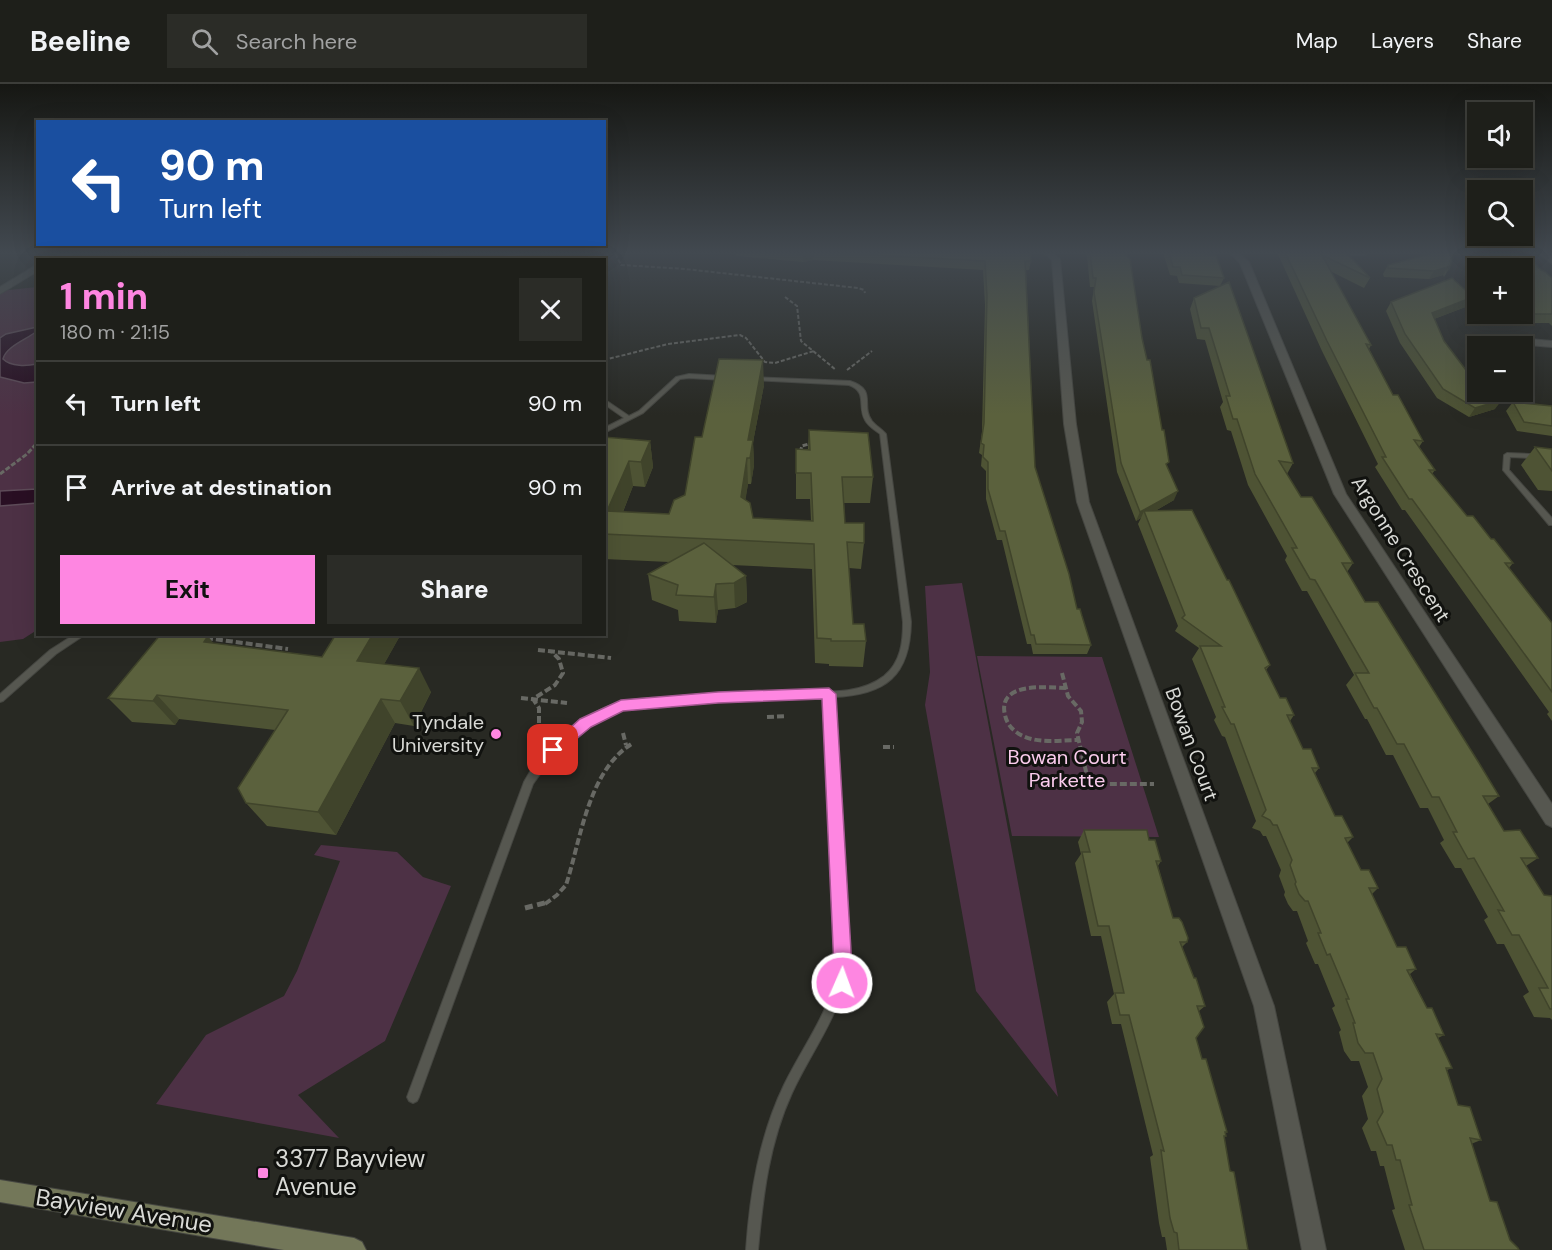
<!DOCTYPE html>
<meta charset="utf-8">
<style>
body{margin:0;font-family:"DM Sans",sans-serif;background:#2b2c27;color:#f1f3f6;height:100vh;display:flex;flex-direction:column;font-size:22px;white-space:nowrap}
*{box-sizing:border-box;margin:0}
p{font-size:20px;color:#a1a2a2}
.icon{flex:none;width:33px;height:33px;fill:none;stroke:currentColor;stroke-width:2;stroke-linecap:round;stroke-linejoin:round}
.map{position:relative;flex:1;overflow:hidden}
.side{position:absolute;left:36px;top:174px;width:570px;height:378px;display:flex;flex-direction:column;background:#1e1f1a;border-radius:0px;box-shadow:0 6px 24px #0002,0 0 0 2px #3c3d39}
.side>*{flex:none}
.guide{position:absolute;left:36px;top:36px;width:570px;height:126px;border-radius:0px;box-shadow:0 6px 24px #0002,0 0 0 2px #3c3d39;background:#1a4fa0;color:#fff;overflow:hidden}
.fabs{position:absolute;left:1467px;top:18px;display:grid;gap:12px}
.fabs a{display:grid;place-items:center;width:66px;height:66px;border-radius:0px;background:#1e1f1a;box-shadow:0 6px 24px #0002,0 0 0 2px #3c3d39;font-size:30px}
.pin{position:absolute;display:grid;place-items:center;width:51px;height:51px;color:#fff;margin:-26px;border-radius:12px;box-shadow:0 3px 9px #0006}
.me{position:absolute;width:66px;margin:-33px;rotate:2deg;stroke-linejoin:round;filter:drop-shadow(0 0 4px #0008)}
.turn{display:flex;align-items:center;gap:21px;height:126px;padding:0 24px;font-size:27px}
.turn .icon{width:78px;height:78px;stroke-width:2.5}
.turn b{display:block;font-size:42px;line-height:51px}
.round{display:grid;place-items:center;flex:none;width:63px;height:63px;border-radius:0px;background:#2b2c27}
.summary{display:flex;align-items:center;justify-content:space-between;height:102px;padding:0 24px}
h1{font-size:36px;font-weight:800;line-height:45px;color:#fe86e1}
.action{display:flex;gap:12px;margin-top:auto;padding:12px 24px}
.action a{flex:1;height:69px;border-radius:0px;background:#fe86e1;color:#111;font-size:24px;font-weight:800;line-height:69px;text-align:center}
.action a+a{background:#2b2c27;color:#f1f3f6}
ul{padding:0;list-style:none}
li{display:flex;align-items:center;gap:18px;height:84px;padding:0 24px;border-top:2px solid #3c3d39}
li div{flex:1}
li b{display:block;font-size:22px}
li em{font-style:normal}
header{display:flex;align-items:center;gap:36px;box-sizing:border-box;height:84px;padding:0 30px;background:#1e1f1a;border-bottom:2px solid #3c3d39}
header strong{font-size:28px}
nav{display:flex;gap:33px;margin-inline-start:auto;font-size:21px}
.search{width:420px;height:54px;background:#2b2c27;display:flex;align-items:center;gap:15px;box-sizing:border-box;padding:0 21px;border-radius:0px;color:#a1a2a2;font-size:22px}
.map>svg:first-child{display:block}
.green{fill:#4d3145}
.water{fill:#290f23;stroke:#5e4c59;stroke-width:1.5}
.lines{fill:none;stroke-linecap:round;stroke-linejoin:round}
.service-casing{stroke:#454641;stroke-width:2}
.minor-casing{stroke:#454641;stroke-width:2}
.tertiary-casing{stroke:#454641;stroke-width:2}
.secondary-casing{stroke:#454641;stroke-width:2}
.path-far3{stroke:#686964;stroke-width:2;stroke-dasharray:4 2;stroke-linecap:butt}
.path-far2{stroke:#686964;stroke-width:3;stroke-dasharray:5 2;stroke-linecap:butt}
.path-far1{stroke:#686964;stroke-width:4;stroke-dasharray:7 3;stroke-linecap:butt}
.path{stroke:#686964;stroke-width:5;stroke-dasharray:8 4.5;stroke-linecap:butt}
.service{fill:#565750;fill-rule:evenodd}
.minor{fill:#565750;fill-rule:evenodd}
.tertiary{fill:#565750;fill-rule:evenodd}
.secondary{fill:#737759;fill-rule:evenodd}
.wall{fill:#4e5334}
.shaded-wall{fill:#40442b}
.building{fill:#5b613d;stroke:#40442b;stroke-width:1.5}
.route{fill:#fe86e1;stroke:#a55792;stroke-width:1.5}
.poi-dot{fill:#fe86e1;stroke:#11120f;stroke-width:2}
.labels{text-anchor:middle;stroke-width:6;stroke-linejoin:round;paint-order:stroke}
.street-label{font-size:20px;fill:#d9dad6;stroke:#11120f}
.poi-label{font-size:20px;fill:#d9dad6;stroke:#11120f;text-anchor:end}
.park-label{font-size:20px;fill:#fbcced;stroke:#11120f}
.near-poi-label{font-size:24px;fill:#d9dad6;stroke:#11120f;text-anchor:start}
.near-street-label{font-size:24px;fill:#d9dad6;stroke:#11120f}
</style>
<header>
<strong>Beeline</strong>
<div class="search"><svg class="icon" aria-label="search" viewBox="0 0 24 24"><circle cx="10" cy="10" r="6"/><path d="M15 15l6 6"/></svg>Search here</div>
<nav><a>Map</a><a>Layers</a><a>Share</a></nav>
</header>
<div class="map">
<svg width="1552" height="1166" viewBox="0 0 1552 1166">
<rect width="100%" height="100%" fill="#282923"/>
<!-- green -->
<path class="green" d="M 247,168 L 342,168 L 351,175 L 212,176 Z
M 37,203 L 37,546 L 23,555 L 0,558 L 0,207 Z
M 962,499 L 1058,1013 L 976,907 L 925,621 L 930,588 L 925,502 Z
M 977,572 L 1102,573 L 1159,753 L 1012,752 Z
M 321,761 L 397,768 L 423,793 L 451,802 L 385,957 L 298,1011 L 339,1054 L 156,1020 L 206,951 L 284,912 L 297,887 L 340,777 L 314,771 Z"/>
<!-- water -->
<path class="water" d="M 469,168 L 537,168 L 480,176 L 223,175 L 311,171 L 327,173 L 400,172 L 418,175 Z
M 37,243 L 37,247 C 28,255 6,262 3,275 C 11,283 27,282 37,280 L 37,298 L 24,299 L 0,293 L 0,254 L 6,250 Z
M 37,405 L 37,419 L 0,422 L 0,407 Z"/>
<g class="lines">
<defs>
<path id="service" d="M 689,290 L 724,292 L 727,294 L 724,296 L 689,294 L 680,295 L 643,329 L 604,349 L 604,344 L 624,334 L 604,320 L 604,315 L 629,332 L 639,327 L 676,293 Z
M 752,293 L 850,297 C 878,306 860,321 872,337 C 876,342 882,345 886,350 L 911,538 C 910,592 886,611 833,613 L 848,884 C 840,932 812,966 792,1009 C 769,1059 763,1112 758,1166 L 746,1166 C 750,1109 759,1053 784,1001 C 804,960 829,930 838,884 L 825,613 C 777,614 730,616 682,619 C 658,621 632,619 610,629 C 577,643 553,671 533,700 L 419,1013 L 417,1017 L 413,1019 L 409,1017 L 407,1013 L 524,698 C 544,661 580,630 620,618 C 638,613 659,614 678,613 C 716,611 754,608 792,607 C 823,607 858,612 884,592 C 901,578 903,558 903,538 L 880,350 C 875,346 868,342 865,336 C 857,322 868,308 849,301 L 750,296 L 749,295 Z
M 1507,369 L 1552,371 L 1552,375 L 1510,373 L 1509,386 L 1552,434 L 1552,441 L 1549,441 L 1503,386 L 1504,371 Z
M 75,550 L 86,550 L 56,570 L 3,617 L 0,618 L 0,610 L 50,566 Z"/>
<path id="minor" d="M 65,168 L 76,168 L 62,176 L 49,176 Z
M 1043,168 L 1052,168 L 1060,175 L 1076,340 L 1089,418 L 1274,922 L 1326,1166 L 1302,1166 L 1254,922 L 1077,418 L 1064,340 L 1052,176 Z
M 1229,168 L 1238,168 L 1249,178 L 1346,410 L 1552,720 L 1552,743 L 1546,740 L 1334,410 L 1240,179 Z
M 1324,168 L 1369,168 L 1365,171 L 1328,171 Z
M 38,180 L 38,187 L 0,210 L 0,203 Z
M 1494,252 L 1552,257 L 1552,263 L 1502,259 L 1504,262 L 1494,262 L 1489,255 Z
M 1522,296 L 1527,297 L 1527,301 L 1522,302 Z"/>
<path id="tertiary" d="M 1537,168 L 1546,168 L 1552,173 L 1552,180 Z"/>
<path id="secondary" d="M 0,1096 L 354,1154 L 362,1158 L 366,1166 L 284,1166 L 0,1118 Z"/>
</defs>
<!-- service casing -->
<use href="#service" class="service-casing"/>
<!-- minor casing -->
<use href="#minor" class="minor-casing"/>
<!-- tertiary casing -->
<use href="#tertiary" class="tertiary-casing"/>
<!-- secondary casing -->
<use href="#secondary" class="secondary-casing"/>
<!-- path-far3 -->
<path class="path-far3" d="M 215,176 L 272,168
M 463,176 L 465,168
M 581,176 L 615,169 L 621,181 L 685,185 L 858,204 L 864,206 L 865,209
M 785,213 L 797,222 L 801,257 L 836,286
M 604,276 L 668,260 L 740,251 L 746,254 L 765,278 L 775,279 L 814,267
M 847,286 L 872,267"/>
<!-- path-far2 -->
<path class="path-far2" d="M 800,368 L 802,362 L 812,359
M 0,390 L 27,370 L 38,358"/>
<!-- path-far1 -->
<path class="path-far1" d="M 206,554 L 288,565
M 538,566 L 611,574
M 1062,589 L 1068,612 L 1081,627 L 1082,638 L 1077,649 L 1089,700 L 1154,700
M 1066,604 C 1045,603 997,598 1005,631 C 1007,641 1014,648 1023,652 C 1040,660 1061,656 1079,656
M 521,614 L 567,619
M 767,633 L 787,632
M 539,639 L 539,624 L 533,615 L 555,601 L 563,589 L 559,575 L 552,568
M 623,649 L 626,661
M 883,663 L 894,663
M 545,820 L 557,811 L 566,801 C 581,755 588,686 633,659"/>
<!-- path -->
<path class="path" d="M 525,824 L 548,818"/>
<!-- service -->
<use href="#service" class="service"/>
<!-- minor -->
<use href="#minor" class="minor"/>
<!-- tertiary -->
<use href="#tertiary" class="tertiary"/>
<!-- secondary -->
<use href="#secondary" class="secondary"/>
</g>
<!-- wall -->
<path class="wall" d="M 736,168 L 1030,168 L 1031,177 L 1029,186 L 1026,186 L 1035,383 L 1077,525 L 1091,561 L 1087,570 L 1033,570 L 1031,560 L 1027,560 L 1002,456 L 997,456 L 986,415 L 986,387 L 981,382 L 982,371 L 979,369 L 982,348 L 985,221 L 983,186 L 813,176 L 803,178 L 736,172 Z
M 1084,168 L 1124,168 L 1174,416 L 1155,427 L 1270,581 L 1266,586 L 1280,614 L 1294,631 L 1290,637 L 1303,665 L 1319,684 L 1315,689 L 1335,732 L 1353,753 L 1347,759 L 1361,786 L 1378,804 L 1372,810 L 1397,863 L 1416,885 L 1410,890 L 1427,924 L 1444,951 L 1438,954 L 1452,984 L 1447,986 L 1458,1021 L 1481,1056 L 1471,1060 L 1490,1117 L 1510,1156 L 1519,1166 L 1405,1166 L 1392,1126 L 1395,1125 L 1384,1082 L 1380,1082 L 1376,1067 L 1371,1067 L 1362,1044 L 1368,1035 L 1362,1012 L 1368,1003 L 1359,977 L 1351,977 L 1344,967 L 1339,948 L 1341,946 L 1332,924 L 1335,922 L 1318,880 L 1315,880 L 1306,859 L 1308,857 L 1297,827 L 1293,827 L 1288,820 L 1284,811 L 1285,808 L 1279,792 L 1281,786 L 1266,752 L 1263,752 L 1260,747 L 1252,744 L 1256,737 L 1225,653 L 1222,652 L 1214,636 L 1216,633 L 1192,575 L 1199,564 L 1175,547 L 1178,542 L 1138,440 L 1141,434 L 1136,437 L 1117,388 L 1092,217 L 1094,203 L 1090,203 L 1087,172 Z
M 1163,168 L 1206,168 L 1224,194 L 1220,202 L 1179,199 L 1177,192 L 1170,191 Z
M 1277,168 L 1346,168 L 1370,194 L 1364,204 L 1330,187 L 1371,261 L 1369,265 L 1393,311 L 1423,357 L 1419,363 L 1435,386 L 1432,390 L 1467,432 L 1491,455 L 1513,479 L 1509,484 L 1552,539 L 1552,637 L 1547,630 L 1549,628 L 1405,426 L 1402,426 L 1375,383 L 1378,380 L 1322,267 Z
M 1418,168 L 1517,168 L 1527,177 L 1552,194 L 1552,242 L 1549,239 L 1514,239 L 1504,230 L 1522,230 L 1522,184 L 1496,184 L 1484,171 L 1454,171 L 1449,185 L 1444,193 L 1443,191 L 1429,195 L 1384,193 L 1383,190 L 1388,181 L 1422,172 Z
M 1473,213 L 1468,222 L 1434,235 L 1444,257 L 1495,325 L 1469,333 L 1437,314 L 1400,259 L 1386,227 L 1391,218 Z
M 1194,214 L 1293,379 L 1287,390 L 1301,413 L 1353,479 L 1347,488 L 1365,518 L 1499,712 L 1488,720 L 1504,747 L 1538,774 L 1526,782 L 1544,811 L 1552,812 L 1552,936 L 1550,934 L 1534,933 L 1523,912 L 1529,908 L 1504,860 L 1497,860 L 1484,836 L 1488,833 L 1461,784 L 1455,784 L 1440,759 L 1444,756 L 1428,724 L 1420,724 L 1393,671 L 1386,671 L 1367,635 L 1365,635 L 1346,601 L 1354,591 L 1307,507 L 1302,507 L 1285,476 L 1287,472 L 1248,401 L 1231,347 L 1227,346 L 1220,323 L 1223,318 L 1205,256 L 1197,255 L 1190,225 Z
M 764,301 L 753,358 L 754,381 L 751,400 L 748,400 L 745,416 L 753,434 L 811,437 L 810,415 L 796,415 L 796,365 L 808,365 L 809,346 L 873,393 L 870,419 L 844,419 L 845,439 L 864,459 L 861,485 L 849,484 L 853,540 L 866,557 L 863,583 L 829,582 L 829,580 L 815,579 L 812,485 L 732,481 L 746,492 L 747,518 L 735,524 L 718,526 L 716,539 L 679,537 L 678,526 L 652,516 L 648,490 L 669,478 L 604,475 L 604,353 L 650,357 L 653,383 L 645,403 L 633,402 L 623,428 L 669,430 L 685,411 L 702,353 Z
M 1513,318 L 1552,322 L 1552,352 L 1517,347 L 1506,327 Z
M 1535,363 L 1552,365 L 1552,407 L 1538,406 L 1521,381 Z
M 334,550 L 401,550 L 384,580 L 431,608 L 414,642 L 395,639 L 336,751 L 267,742 L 246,719 L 275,646 L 179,635 L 175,641 L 132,638 L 108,614 L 214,560 L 322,573 L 335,552 Z
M 1084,746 L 1149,756 L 1161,777 L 1158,782 L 1173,834 L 1187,858 L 1182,863 L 1205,922 L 1199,927 L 1196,954 L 1202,975 L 1227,1048 L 1226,1049 L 1226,1052 L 1224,1053 L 1230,1087 L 1248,1166 L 1167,1166 L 1165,1153 L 1162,1153 L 1159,1139 L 1150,1073 L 1153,1071 L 1121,940 L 1112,940 L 1107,918 L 1114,910 L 1101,852 L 1091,852 L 1075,779 L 1081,770 L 1078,758 Z"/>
<!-- shaded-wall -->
<path class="shaded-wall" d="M 814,168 L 813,176 L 803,178 L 803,170 Z
M 1448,183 L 1443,191 L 1429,195 L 1434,187 Z
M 1473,213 L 1468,222 L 1426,238 L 1432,229 Z
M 763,276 L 764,301 L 753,358 L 754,381 L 751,400 L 750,374 L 748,356 Z
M 1502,316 L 1495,325 L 1469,333 L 1475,324 Z
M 650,357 L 653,383 L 645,403 L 641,378 Z
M 747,374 L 748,400 L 742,439 L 741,413 Z
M 629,377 L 633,402 L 614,450 L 607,427 Z
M 1178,407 L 1174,416 L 1146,432 L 1144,427 L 1141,434 L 1136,437 L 1140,428 Z
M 746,492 L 747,518 L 735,524 L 734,499 Z
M 716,500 L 718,526 L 716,539 L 714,513 Z
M 373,550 L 401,550 L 372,602 L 357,577 Z
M 208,552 L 227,577 L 204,558 Z
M 419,584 L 431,608 L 414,642 L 400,617 Z
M 157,611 L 179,635 L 175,641 L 153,617 Z
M 381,615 L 395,639 L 336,751 L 318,728 Z"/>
<!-- building -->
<path class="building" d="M 784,168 L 813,168 L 803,170 Z
M 816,168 L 1030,168 L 1031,177 L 1025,177 L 1035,383 L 1069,490 L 1077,525 L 1080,525 L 1082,532 L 1091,561 L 1036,560 L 1034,551 L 1031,551 L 1005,447 L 1000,447 L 988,405 L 988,378 L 983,373 L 984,361 L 981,359 L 984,339 L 987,212 L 985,177 Z
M 1090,168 L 1124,168 L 1130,175 L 1142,254 L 1147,276 L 1150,276 L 1162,346 L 1164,346 L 1169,378 L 1166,380 L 1178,407 L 1140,428 L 1121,379 L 1094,208 L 1096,194 L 1093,194 Z
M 1169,168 L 1206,168 L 1206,170 L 1216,171 L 1224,194 L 1182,191 L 1180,183 L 1173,183 Z
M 1285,168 L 1346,168 L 1370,194 L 1322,171 L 1371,261 L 1366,260 L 1393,311 L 1398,311 L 1423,357 L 1414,356 L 1435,386 L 1429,386 L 1467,432 L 1473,432 L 1491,455 L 1494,455 L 1513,479 L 1505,479 L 1552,539 L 1552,608 L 1412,415 L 1409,415 L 1382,373 L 1386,373 L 1327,257 Z
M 1431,168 L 1455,168 L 1449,185 L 1448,183 L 1434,187 L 1388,184 L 1388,181 L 1433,169 Z
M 1493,168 L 1517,168 L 1527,177 L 1532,177 L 1541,186 L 1544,187 L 1552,194 L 1552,230 L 1519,230 L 1522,230 L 1522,210 L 1532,210 L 1522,200 L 1522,184 L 1509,184 Z
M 1452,194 L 1473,213 L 1432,229 L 1444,257 L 1478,302 L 1478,308 L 1488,308 L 1502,316 L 1475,324 L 1443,305 L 1405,250 L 1391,218 Z
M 1229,198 L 1293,379 L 1279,377 L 1301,413 L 1312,413 L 1353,479 L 1342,479 L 1365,518 L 1378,518 L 1479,679 L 1499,712 L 1483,712 L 1504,747 L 1520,746 L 1538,774 L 1521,774 L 1544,811 L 1552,812 L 1552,925 L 1550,925 L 1539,904 L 1548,904 L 1519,851 L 1512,851 L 1498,826 L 1504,827 L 1474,774 L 1468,775 L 1453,748 L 1457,748 L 1439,713 L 1432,713 L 1404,660 L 1397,660 L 1377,624 L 1374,624 L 1355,589 L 1369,589 L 1315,496 L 1310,495 L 1292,464 L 1297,464 L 1255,390 L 1237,335 L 1233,335 L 1226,312 L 1230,312 L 1209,244 L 1201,244 L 1194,214 Z
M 719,275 L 763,276 L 748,356 L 753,356 L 750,374 L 747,374 L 741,413 L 750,419 L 753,434 L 813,437 L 811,389 L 796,389 L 796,365 L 810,366 L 809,346 L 868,349 L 873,393 L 842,393 L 845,439 L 864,439 L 864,459 L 847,458 L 853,540 L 864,540 L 866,557 L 831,557 L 831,555 L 817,554 L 814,460 L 604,450 L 604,353 L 650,357 L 641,378 L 629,377 L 607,427 L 669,430 L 674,416 L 685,411 L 695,353 L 702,353 Z
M 1513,318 L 1552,322 L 1552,342 L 1524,338 Z
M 1535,363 L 1552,365 L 1552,387 Z
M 1192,426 L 1227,496 L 1229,496 L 1270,581 L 1265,584 L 1280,614 L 1286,614 L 1294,631 L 1287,631 L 1303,665 L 1311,665 L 1319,684 L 1312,684 L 1335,732 L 1342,732 L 1353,753 L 1345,754 L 1361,786 L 1369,786 L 1378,804 L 1369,804 L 1397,863 L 1406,863 L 1416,885 L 1407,886 L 1427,924 L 1432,924 L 1444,951 L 1436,950 L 1452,984 L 1446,984 L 1458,1021 L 1470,1023 L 1481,1056 L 1470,1054 L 1490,1117 L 1497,1118 L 1510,1156 L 1518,1164 L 1519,1166 L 1424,1166 L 1409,1121 L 1412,1121 L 1400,1076 L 1396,1076 L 1392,1061 L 1387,1061 L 1377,1038 L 1383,1028 L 1377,1005 L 1382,995 L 1373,969 L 1365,969 L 1358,959 L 1353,939 L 1355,939 L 1346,915 L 1349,915 L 1330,870 L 1327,871 L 1318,849 L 1321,849 L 1308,817 L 1305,817 L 1299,810 L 1295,800 L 1296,798 L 1290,781 L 1292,776 L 1277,741 L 1273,741 L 1270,736 L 1262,732 L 1266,726 L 1234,640 L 1231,640 L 1222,623 L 1225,623 L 1200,562 L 1221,562 L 1182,534 L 1185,531 L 1144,427 Z
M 704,459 L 746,492 L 734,499 L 716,500 L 714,513 L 676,511 L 678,501 L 648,490 Z
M 161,550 L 189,550 L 208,552 L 204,558 L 322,573 L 336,550 L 373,550 L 357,577 L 419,584 L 400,617 L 381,615 L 318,728 L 246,719 L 238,704 L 288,626 L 157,611 L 153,617 L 108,614 Z
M 1084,746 L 1147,746 L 1149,756 L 1155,756 L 1161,777 L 1156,777 L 1173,834 L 1179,834 L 1182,838 L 1188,854 L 1187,858 L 1180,858 L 1194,894 L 1196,894 L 1205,922 L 1197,922 L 1204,943 L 1196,954 L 1202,975 L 1206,975 L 1227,1048 L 1225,1048 L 1226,1052 L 1224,1052 L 1230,1087 L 1234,1088 L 1248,1166 L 1179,1166 L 1177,1149 L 1174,1148 L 1170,1134 L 1161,1066 L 1164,1067 L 1129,931 L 1120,931 L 1115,909 L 1124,909 L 1109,842 L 1098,842 L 1093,820 L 1082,768 L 1090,768 Z"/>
<!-- sky -->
<linearGradient id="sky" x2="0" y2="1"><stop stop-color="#161713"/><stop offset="0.51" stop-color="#424950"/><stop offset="1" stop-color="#424950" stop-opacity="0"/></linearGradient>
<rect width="1552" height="331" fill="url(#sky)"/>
<!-- route -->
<path class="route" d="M 829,604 L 836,610 L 852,884 L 848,905 L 842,908 L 835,905 L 833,899 L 834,884 L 822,615 L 718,619 L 623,627 L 591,643 L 558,670 L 548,670 L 546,666 L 580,635 L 621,616 L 718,608 Z"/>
<!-- markers -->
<g class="poi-dot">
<circle cx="496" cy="650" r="6"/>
<rect x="257" y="1083" width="12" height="12" rx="3"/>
</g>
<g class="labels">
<!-- street labels -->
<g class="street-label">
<text transform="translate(1401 465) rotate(58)" y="7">Argonne Crescent</text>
<text transform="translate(1192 660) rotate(70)" y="7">Bowan Court</text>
</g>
<!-- poi labels -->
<g class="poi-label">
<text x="484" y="645">Tyndale<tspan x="484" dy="23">University</tspan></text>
</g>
<!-- park labels -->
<g class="park-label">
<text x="1067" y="680">Bowan Court<tspan x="1067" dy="23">Parkette</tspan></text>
</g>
<!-- near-poi labels -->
<g class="near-poi-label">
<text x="275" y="1083">3377 Bayview<tspan x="275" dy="28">Avenue</tspan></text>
</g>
<!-- near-street labels -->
<g class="near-street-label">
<text transform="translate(124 1127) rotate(9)" y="8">Bayview Avenue</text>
</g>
</g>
</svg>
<div class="fabs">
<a><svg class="icon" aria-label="sound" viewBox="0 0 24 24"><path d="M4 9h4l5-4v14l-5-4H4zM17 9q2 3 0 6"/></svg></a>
<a><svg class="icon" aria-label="search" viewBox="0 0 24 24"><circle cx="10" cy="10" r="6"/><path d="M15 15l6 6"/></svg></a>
<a>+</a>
<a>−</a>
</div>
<div class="pin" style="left:553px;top:666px;background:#d93025"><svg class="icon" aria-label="arrive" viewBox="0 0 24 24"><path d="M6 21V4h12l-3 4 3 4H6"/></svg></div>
<svg class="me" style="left:842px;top:899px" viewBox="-20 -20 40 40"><circle r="17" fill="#fe86e1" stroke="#fff" stroke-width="3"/><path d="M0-11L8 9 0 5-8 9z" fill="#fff"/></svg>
<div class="guide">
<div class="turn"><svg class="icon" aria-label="left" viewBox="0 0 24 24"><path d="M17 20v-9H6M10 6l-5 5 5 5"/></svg><div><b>90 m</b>Turn left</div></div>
</div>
<section class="side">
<div class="summary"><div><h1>1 min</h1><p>180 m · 21:15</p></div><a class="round"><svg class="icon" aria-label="close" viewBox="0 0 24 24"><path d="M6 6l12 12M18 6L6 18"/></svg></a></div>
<ul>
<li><svg class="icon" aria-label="left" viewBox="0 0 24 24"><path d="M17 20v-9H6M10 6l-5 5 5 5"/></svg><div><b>Turn left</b></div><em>90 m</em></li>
<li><svg class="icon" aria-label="arrive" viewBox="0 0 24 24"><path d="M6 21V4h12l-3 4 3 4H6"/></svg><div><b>Arrive at destination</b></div><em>90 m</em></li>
</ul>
<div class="action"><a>Exit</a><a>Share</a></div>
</section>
</div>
